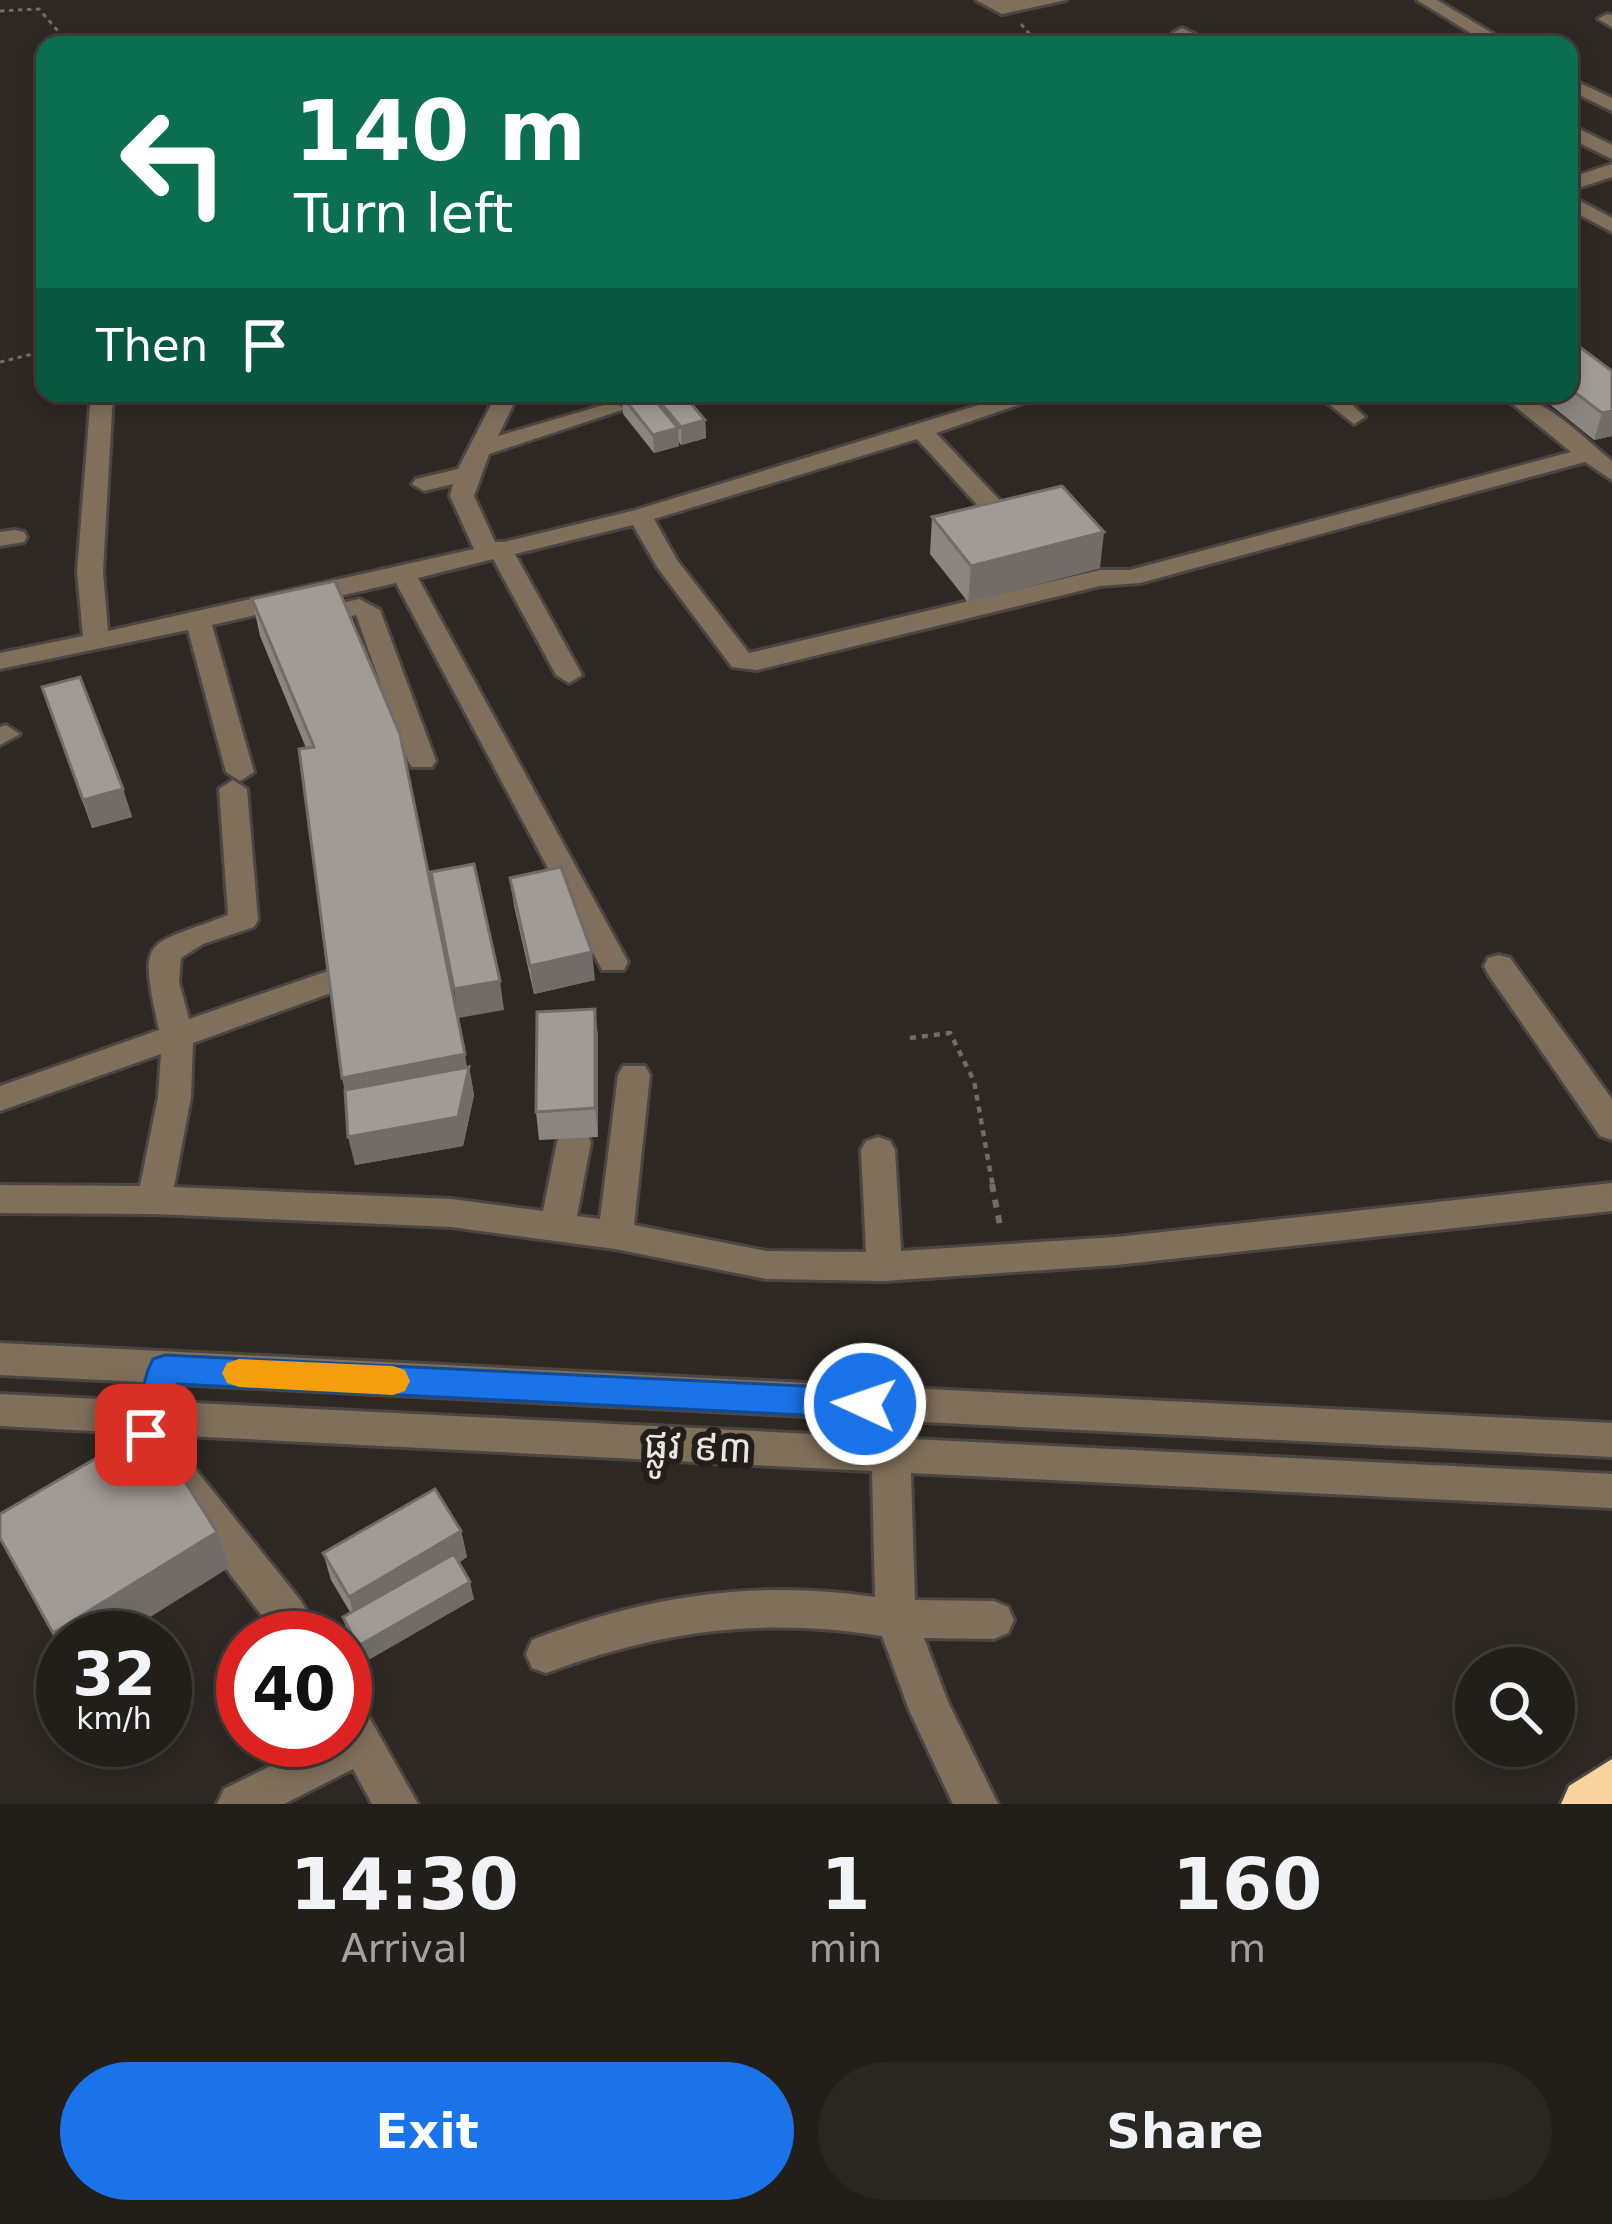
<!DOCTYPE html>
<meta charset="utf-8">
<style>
body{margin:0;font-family:"DejaVu Sans","Noto Sans Khmer",sans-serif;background:#2a2723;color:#f1f3f6;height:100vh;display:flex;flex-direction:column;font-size:45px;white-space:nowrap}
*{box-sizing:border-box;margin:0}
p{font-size:39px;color:#a2a2a2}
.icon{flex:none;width:66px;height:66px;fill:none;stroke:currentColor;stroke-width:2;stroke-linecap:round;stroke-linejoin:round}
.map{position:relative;height:1804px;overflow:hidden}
.drawer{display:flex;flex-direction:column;background:#221e1a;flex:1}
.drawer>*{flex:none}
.guide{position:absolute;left:36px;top:36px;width:1542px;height:366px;border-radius:24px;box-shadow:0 6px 18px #0003,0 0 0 3px #3f3c39;background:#0b6e4f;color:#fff;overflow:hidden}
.fabs{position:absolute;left:1455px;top:1647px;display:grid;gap:24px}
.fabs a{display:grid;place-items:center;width:120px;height:120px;border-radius:50%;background:#221e1a;box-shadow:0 6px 18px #0003,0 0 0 3px #3f3c39;font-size:60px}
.speed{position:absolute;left:36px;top:1611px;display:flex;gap:24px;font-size:60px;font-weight:700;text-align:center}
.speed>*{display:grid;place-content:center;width:156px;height:156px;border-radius:50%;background:#221e1a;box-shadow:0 6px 18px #0003,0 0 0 3px #3f3c39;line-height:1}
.speed small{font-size:30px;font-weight:400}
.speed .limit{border:18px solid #d22;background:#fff;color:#111}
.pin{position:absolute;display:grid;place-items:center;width:102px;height:102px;color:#fff;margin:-51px;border-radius:24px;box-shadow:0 6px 18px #0006}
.me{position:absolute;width:132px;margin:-66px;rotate:273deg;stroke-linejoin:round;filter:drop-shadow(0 0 9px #0008)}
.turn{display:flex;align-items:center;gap:42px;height:252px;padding:0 60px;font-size:54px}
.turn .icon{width:156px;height:156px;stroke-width:2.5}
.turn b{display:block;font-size:84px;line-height:102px}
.then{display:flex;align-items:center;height:114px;padding:0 60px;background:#0003;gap:24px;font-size:45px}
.eta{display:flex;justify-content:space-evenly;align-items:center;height:204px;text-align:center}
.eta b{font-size:72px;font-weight:800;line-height:84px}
.cta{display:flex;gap:24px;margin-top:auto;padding:24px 60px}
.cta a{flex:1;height:138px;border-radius:72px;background:#1a73e8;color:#fff;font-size:48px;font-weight:800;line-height:138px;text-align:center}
.cta a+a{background:#2a2723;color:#f1f3f6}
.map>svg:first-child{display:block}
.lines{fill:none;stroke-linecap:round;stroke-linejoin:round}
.minor-casing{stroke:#4b4642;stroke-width:6}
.highway-casing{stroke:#4b4642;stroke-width:6}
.path-far2{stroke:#706c67;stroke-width:3;stroke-dasharray:4.5 4.5;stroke-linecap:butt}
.path-far1{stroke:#706c67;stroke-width:4.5;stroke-dasharray:6 6;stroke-linecap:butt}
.path{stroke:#706c67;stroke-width:6;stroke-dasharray:8 8;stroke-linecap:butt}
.minor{fill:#806f5b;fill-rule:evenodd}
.highway{fill:#fad29e;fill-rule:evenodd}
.wall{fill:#8a8580}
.shaded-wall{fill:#716c68}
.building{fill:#a19b95;stroke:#716c68;stroke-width:3}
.route{fill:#1a73e8;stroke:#114b97;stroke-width:3}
.slow{fill:#f59e0b}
.labels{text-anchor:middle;stroke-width:12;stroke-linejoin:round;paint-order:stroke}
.near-street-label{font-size:39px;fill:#e8e5e2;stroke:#231e1a}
</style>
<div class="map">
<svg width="1612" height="1804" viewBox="0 0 1612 1804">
<rect width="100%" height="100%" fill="#2d2823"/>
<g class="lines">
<defs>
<path id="minor" d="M 976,0 L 1066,0 L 1002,14 Z
M 1417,0 L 1437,0 L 1512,45 L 1490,45 Z
M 1607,14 L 1612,15 L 1612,27 L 1598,19 Z
M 1182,28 L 1209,41 L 1212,45 C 1196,45 1184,45 1173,33 Z
M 1569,78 L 1612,98 L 1612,111 L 1569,90 Z
M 1569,124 L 1612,145 L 1612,159 L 1569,138 Z
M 1612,164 L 1612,177 L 1569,191 L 1569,178 Z
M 1569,195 L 1612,218 L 1612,232 L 1569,209 Z
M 91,393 L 113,393 L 103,572 L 108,631 L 474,549 L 450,496 L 453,484 L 424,491 L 412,484 L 416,479 L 458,469 L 497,393 L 519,393 L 498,436 L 614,402 L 625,409 L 489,454 L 474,496 L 495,542 L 504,542 L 632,511 L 1018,393 L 1053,393 L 936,433 L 1009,510 L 1009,520 L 991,520 L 917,439 L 654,519 L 677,560 L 749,653 L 1100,570 L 1130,570 L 1571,452 L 1499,393 C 1541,393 1579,434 1612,461 L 1612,480 L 1585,462 L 1140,583 L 1100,586 L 757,670 L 732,667 L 657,567 L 633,525 L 515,554 L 582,675 L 569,683 L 556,675 L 493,559 L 418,578 L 628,962 L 624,970 L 602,970 L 598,962 L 396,583 L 212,625 L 254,772 L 240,781 L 226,772 L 188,630 L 0,669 L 0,653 L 83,636 L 77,572 Z
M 1315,393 L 1340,393 L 1365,417 L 1354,424 Z
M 15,530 L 24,532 L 27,537 L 24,542 L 0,546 L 0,532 Z
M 359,599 L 380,610 L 436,761 L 432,767 L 412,767 L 408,761 L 356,615 L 308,626 L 295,618 L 299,613 Z
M 6,725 L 20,734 L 0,745 L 0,727 Z
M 233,780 L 247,789 L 258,920 L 254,927 L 203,944 L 181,958 L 179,982 L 189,1019 L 328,971 L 339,974 L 344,982 L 339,990 L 193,1043 L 191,1097 L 174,1187 L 451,1199 L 543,1211 L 557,1142 L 562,1133 L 574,1129 L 586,1133 L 591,1142 L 577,1216 L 600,1219 L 618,1075 L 623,1066 L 645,1066 L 650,1075 L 634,1225 L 766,1251 L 866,1252 L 861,1150 L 866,1141 L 878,1137 L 890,1141 L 895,1150 L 901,1251 L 1116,1237 L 1612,1183 L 1612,1211 L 1116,1265 L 884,1281 L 766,1279 L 615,1249 L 451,1227 L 154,1214 L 0,1213 L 0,1185 L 140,1186 L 158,1097 L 161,1054 L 0,1111 L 0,1086 L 159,1030 C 138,933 144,948 228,915 L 219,789 Z
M 1499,955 L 1510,958 L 1612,1099 L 1612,1140 L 1600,1136 L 1488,974 L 1484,966 L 1488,958 Z
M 0,1343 L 1612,1423 L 1612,1457 L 179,1384 L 174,1402 L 1612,1474 L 1612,1508 L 911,1473 L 915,1600 L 994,1601 L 1008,1607 L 1014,1620 L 1008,1633 L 994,1639 L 924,1638 L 948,1702 L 998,1804 L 953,1804 L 909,1710 L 882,1636 C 761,1617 661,1630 546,1673 L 532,1668 L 526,1654 L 532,1640 C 644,1596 755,1579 875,1597 L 872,1471 L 168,1435 L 301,1601 L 321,1638 L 279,1638 L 133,1447 L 128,1433 L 0,1426 L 0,1394 L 137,1401 L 143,1382 L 0,1375 Z
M 345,1695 L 360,1701 L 418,1804 L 372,1804 L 353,1769 L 284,1804 L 217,1804 L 224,1789 L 323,1740 L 345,1740 Z"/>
<path id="highway" d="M 1612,1759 L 1612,1804 L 1561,1804 L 1569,1786 Z"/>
</defs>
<!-- minor casing -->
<use href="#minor" class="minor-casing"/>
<!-- highway casing -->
<use href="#highway" class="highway-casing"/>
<!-- path-far2 -->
<path class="path-far2" d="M 0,11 L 39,9 L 70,45
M 1021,24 L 1039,45
M 0,362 L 45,351"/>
<!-- path-far1 -->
<path class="path-far1" d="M 910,1038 L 950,1033 L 974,1081 L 993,1187"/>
<!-- path -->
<path class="path" d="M 992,1184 L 1001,1231"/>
<!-- minor -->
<use href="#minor" class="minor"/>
<!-- highway -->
<use href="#highway" class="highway"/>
</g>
<!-- wall -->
<path class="wall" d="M 1569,339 L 1612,371 L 1612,436 L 1594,440 L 1537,394 L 1495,405 L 1482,393 L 1569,393 Z
M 632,393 L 682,393 L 705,420 L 706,438 L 681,445 L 679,442 L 679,446 L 654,453 L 623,414 L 622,396 Z
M 932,517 L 1100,568 L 968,602 L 930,554 Z
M 252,599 L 467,1067 L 469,1067 L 474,1095 L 463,1146 L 355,1165 L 306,748 L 260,636 Z
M 42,687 L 123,789 L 132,817 L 92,828 Z
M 510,878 L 595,980 L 534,994 L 514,906 Z
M 595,1009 L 598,1038 L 598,1137 L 539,1140 L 536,1112 Z
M 461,1531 L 467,1557 L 458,1563 L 474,1599 L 363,1663 L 348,1634 L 343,1617 L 350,1612 L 331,1580 L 323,1553 Z
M 217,1532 L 230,1567 L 63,1638 L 63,1653 L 0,1539 Z"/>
<!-- shaded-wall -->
<path class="shaded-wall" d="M 1510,393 L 1537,393 L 1537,395 L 1495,405 L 1497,396 Z
M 1612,411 L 1612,436 L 1594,440 L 1602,413 Z
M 705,420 L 706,438 L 681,445 L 681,427 Z
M 678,428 L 679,446 L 654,453 L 653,435 Z
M 1104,532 L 1100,568 L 968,602 L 971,566 Z
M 123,789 L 132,817 L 92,828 L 83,800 Z
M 592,952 L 595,980 L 534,994 L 530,966 Z
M 500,981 L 504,1010 L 458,1018 L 454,989 Z
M 595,1009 L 598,1038 L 598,1137 L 595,1108 Z
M 465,1054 L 468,1073 L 469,1067 L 474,1095 L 463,1146 L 355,1165 L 348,1137 L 350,1116 L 342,1078 Z
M 461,1531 L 467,1557 L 356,1623 L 349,1597 Z
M 217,1532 L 230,1567 L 117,1638 L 63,1638 L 63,1652 L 53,1633 Z
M 470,1582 L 474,1599 L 363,1663 L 358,1646 Z"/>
<!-- building -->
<path class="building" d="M 1569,339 L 1612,371 L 1612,411 L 1602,413 L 1569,388 Z
M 632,393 L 649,393 L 678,428 L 653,435 L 622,396 Z
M 652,393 L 682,393 L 705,420 L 681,427 Z
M 1062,486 L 1104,532 L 971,566 L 932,517 Z
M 335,581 L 400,734 L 465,1054 L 342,1078 L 299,749 L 314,747 L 252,599 Z
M 80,677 L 123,789 L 83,800 L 42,687 Z
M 474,864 L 500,981 L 454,989 L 431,872 Z
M 561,867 L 592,952 L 530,966 L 510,878 Z
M 595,1009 L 595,1108 L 536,1112 L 537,1012 Z
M 469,1067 L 458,1117 L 348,1137 L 345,1090 Z
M 150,1427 L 217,1532 L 53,1633 L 0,1538 L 0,1514 Z
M 435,1489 L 461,1531 L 349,1597 L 323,1553 Z
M 454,1554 L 470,1582 L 358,1646 L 343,1617 Z"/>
<!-- route -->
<path class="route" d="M 165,1355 L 865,1389 L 877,1393 L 882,1404 L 877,1414 L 865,1418 L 177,1384 L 158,1446 L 146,1450 L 134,1446 L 129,1435 L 148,1370 L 153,1359 Z"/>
<!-- slow -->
<path class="slow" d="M 239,1359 L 393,1366 L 405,1370 L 410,1381 L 405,1391 L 393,1395 L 239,1387 L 227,1383 L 222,1373 L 227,1363 Z"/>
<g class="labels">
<!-- near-street labels -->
<g class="near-street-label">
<text transform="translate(698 1446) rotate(3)" y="14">ផ្លូវ ៩៣</text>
</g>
</g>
</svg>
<div class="fabs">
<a><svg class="icon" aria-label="search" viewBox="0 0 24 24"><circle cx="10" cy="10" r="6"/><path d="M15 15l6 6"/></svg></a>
</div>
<div class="speed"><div>32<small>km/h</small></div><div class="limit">40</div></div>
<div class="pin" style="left:146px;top:1435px;background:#d93025"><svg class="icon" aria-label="arrive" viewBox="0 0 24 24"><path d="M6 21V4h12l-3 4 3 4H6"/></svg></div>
<svg class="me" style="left:865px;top:1404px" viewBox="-20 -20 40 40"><circle r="17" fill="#1a73e8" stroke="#fff" stroke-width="3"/><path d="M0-11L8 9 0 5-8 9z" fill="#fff"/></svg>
<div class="guide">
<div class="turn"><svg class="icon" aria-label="left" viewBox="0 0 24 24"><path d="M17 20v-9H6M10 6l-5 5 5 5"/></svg><div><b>140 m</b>Turn left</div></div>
<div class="then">Then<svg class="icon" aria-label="arrive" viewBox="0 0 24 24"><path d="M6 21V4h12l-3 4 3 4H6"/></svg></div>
</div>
</div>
<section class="drawer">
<div class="eta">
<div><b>14:30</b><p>Arrival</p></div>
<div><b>1</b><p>min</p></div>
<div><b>160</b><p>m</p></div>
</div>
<div class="cta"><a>Exit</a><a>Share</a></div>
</section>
